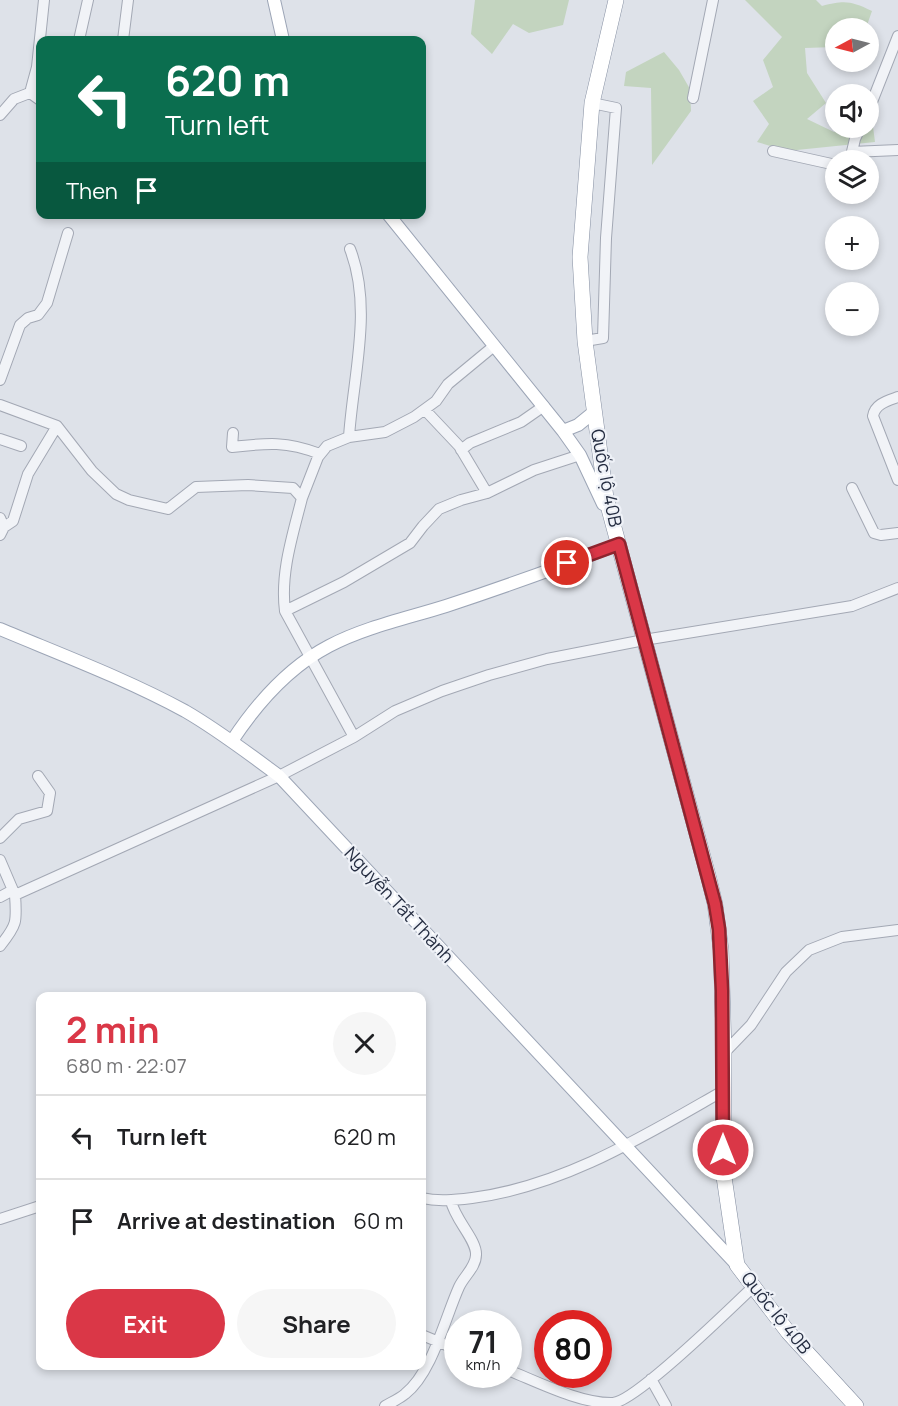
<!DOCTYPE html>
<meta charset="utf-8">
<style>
body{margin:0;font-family:Manrope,sans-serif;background:#f6f6f6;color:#202124;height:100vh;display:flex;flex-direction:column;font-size:22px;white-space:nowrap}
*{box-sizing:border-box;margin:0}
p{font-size:20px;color:#757577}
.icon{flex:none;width:33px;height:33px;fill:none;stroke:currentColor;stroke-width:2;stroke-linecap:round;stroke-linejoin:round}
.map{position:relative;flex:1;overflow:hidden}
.sheet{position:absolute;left:36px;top:992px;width:390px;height:378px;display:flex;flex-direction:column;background:#fff;border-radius:12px;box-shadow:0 3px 9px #0003}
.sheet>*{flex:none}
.guide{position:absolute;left:36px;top:36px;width:390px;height:183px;border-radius:12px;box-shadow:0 3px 9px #0003;background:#0b6e4f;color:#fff;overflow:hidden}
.needle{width:39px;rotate:263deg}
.tools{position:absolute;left:825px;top:18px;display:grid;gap:12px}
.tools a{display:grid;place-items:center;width:54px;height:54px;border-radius:50%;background:#fff;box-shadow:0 3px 9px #0003;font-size:30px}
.speed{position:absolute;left:444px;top:1310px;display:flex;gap:12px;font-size:30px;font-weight:700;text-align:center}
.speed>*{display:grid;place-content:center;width:78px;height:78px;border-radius:50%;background:#fff;box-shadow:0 3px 9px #0003;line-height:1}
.speed small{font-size:15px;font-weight:400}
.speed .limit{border:9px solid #d22;background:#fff;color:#111}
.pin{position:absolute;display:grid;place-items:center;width:51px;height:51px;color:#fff;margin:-26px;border:3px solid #fff;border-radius:50%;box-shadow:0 2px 6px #0007}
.me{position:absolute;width:66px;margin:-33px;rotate:0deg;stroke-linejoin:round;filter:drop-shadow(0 0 4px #0008)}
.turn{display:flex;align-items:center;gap:21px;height:126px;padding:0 30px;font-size:27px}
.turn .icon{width:78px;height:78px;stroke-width:2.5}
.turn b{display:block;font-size:42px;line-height:51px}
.then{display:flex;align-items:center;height:57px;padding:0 30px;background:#0003;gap:12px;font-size:22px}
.round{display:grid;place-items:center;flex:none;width:63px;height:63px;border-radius:32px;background:#f6f6f6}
.summary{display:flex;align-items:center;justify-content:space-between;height:102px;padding:0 30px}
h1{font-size:36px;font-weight:700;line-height:45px;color:#da3747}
.button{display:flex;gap:12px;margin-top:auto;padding:12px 30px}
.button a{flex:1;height:69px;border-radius:36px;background:#da3747;color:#fff;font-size:24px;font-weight:700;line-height:69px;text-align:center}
.button a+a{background:#f6f6f6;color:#202124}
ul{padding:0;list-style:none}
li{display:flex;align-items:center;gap:18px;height:84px;padding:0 30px;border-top:2px solid #e0e0e0}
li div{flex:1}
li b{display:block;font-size:22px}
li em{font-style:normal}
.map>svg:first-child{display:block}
.green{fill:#c3d4bf}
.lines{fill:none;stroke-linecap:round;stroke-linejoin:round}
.minor-casing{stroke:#a3a8b4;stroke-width:12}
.major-casing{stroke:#9ca5b6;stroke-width:14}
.highway-casing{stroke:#848ea1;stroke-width:16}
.minor{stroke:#f1f3f7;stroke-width:10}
.major{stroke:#fff;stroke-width:12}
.highway{stroke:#fff;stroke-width:15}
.route-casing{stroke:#8e242e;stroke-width:15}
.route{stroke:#da3747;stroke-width:10}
.labels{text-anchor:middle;stroke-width:4.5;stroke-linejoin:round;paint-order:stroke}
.street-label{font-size:18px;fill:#262e42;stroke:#eef1f7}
</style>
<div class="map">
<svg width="898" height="1406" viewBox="0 0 898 1406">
<rect width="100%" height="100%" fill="#dee2e9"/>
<!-- green -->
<path class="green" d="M 475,0 L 569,0 L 563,25 L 529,33 L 513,24 L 492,54 L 471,34 Z
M 745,0 L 816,0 L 822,6 C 845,0 851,1 872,11 L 866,28 L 836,28 L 835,47 L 805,48 L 807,73 L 826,103 L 807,119 L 834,132 L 842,128 L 868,128 L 869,119 L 872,119 L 875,142 L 787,151 L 757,142 L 769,124 L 753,101 L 773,87 L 763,60 L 782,37 Z
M 664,52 L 679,70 L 690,89 L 691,111 L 652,165 L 651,88 L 624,86 L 626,72 Z"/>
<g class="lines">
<defs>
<path id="minor" d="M 79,40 L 88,0
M 123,40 L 128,0
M 693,98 L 713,0
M 40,100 L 33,95 L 31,89 L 37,67 L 44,0
M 868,112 L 898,36
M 0,115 L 14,99 L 32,92
M 773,151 L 836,165
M 852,152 L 898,150
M 850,160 L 855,139 L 860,128
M 585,341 L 603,338 L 606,238 L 616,108 L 592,103
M 0,380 L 20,325 L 28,318 L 38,315 L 47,303 L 68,233
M 898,397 C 887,401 875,404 873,416 L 898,480
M 0,405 L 57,426 L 92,471 L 116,494 L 129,500 L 168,509 L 196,487 L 248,485 L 293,488 L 302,498 C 293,534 280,573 285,611 L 344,582 L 410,543 L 423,526 L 439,509 L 461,500 L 487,493 L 534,470 L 580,455
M 425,410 L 459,446 L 487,493
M 233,433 L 232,447 C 267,443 287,441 320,454
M 349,437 C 353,376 373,308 350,249
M 0,439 L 21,446
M 461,450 L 470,443 L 521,422 L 544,406
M 852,488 L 874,533 L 881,535 L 898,533
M 302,498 L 318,457 L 327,446 L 349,437 L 385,432 L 414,417 L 436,401 L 448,384 L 494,346
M 0,518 L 4,527 L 0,535
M 4,527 L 13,521 L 28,474 L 57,426
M 354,737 L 395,711 L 442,691 L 489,675 L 547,659 L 644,640 L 852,606 L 898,588
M 0,838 L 19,819 L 47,811 L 50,793 L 38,776
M 0,860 L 15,895
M 0,897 L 13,890
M 0,946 C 17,925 17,922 15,895 L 279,776 L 354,737 L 285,611
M 724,1053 L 751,1025 L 786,972 L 809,950 L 842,937 L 898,930
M 422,1198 C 438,1202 455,1200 472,1198 C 564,1186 644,1136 723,1091
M 0,1219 L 40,1206
M 422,1335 L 458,1350
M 508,1370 C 538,1382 581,1404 613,1403 C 636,1401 731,1308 753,1287
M 651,1379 L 666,1406
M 385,1406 C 392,1402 399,1399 405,1394 C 432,1373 445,1318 459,1287 C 464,1276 476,1267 476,1255 C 477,1240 455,1220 451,1201"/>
<path id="major" d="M 274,0 L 283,40
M 388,214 L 563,431 L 580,455 L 603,504
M 563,431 L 578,425 L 594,412
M 0,629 C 62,655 126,679 185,711 C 218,730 248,753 279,776 L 737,1265
M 232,741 C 257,703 289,667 329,646 C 365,627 408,618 446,606 C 504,587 562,566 619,544 L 616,537"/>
<path id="highway" d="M 616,0 L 592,103 L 580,257 L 585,341 L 606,498 L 709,879 L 715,904 L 721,950 L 724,1053 L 723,1170 L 737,1265 L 788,1332 L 856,1406"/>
</defs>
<!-- minor casing -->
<use href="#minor" class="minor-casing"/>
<!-- major casing -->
<use href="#major" class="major-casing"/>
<!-- highway casing -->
<use href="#highway" class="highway-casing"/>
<!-- minor -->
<use href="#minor" class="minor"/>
<!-- major -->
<use href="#major" class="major"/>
<!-- highway -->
<use href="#highway" class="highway"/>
</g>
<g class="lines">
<defs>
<path id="route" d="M 567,563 L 619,544 L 715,904 L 719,929 L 722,991 L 723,1150"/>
</defs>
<!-- route casing -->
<use href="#route" class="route-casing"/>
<!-- route -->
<use href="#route" class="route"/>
</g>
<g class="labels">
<!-- street labels -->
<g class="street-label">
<text transform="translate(606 478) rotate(79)" y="6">Quốc lộ 40B</text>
<text transform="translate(399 905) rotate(47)" y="6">Nguyễn Tất Thành</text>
<text transform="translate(776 1313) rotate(51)" y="6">Quốc lộ 40B</text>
</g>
</g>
</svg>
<div class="tools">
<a><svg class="needle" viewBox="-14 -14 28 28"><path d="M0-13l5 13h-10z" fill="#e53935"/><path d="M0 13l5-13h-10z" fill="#757577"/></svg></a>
<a><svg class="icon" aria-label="sound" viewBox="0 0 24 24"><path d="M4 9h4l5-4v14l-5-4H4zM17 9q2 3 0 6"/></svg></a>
<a><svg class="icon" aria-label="layers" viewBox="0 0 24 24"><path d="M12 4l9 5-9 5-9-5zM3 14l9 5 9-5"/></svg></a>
<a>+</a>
<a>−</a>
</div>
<div class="speed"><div>71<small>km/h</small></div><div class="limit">80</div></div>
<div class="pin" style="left:567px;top:563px;background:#d93025"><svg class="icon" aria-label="arrive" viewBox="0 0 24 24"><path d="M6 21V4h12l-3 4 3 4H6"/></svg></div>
<svg class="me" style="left:723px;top:1150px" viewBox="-20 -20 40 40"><circle r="17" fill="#da3747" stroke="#fff" stroke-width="3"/><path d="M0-11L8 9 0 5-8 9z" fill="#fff"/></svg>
<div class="guide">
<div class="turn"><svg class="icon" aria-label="left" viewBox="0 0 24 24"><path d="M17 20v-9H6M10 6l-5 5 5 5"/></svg><div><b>620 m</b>Turn left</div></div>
<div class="then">Then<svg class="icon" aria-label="arrive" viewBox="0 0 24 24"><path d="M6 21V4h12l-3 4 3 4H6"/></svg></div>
</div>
<section class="sheet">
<div class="summary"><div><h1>2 min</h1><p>680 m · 22:07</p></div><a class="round"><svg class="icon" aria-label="close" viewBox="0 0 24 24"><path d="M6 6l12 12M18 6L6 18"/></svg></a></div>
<ul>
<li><svg class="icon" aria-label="left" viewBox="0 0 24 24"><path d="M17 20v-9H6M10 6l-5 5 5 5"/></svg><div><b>Turn left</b></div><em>620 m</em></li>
<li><svg class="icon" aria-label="arrive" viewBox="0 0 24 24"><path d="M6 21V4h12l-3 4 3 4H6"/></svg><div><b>Arrive at destination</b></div><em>60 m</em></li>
</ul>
<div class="button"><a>Exit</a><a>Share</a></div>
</section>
</div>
